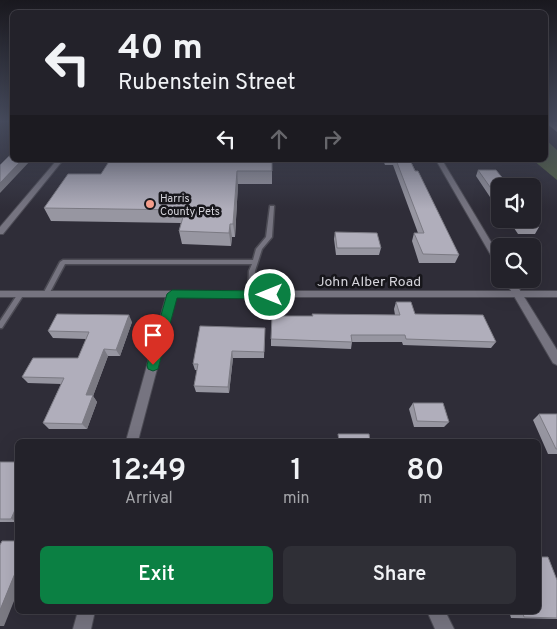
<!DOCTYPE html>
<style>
body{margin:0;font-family:Overpass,sans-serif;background:#2f2f36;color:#f1f3f6;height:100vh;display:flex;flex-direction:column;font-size:19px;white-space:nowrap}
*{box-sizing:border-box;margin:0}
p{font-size:16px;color:#a3a4a8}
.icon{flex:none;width:28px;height:28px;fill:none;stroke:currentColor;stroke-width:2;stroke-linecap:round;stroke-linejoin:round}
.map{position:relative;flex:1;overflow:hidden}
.details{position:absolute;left:15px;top:439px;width:526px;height:175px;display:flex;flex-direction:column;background:#23222a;border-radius:8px;box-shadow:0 5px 20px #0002,0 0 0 1px #403f47}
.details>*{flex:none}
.banner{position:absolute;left:10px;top:10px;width:538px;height:152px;border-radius:8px;box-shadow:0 5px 20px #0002,0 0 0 1px #403f47;background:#23222a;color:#f1f3f6;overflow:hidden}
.buttons{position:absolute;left:491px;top:178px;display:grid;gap:10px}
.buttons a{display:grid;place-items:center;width:50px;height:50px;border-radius:8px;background:#23222a;box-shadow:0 5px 20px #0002,0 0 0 1px #403f47;font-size:25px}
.pin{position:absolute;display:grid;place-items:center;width:42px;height:42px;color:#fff;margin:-51px -21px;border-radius:50% 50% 50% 0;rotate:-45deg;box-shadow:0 0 5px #0007}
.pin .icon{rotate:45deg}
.me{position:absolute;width:55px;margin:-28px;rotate:270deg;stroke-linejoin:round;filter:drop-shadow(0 0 4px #0008)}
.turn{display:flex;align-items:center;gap:18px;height:105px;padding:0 25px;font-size:22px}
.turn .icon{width:65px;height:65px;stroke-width:2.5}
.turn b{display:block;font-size:35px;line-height:42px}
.lanes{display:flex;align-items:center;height:48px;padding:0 25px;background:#0003;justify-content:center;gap:25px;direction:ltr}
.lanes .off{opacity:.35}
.eta{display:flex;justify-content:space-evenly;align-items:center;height:85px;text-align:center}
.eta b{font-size:30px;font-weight:600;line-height:35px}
.action{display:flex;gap:10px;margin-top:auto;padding:10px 25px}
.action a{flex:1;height:58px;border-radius:8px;background:#0b8043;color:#fff;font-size:20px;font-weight:600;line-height:58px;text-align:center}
.action a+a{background:#2f2f36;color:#f1f3f6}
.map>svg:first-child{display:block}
.forest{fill:#546344}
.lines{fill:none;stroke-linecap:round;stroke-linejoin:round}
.service-casing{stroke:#4c4b54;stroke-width:3}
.minor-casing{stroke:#4c4b54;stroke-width:2}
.tertiary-casing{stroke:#4c4b54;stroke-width:2}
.service{fill:#767480;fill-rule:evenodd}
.minor{fill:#767480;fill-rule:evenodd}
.tertiary{fill:#767480;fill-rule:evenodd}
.wall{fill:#9796a1}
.shaded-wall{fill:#7b7a83}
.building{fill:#b0aebb;stroke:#7b7a83}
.route{fill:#0b8043;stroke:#07532c}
.poi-dot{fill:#f49d8b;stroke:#17161b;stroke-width:2}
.labels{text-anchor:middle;stroke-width:5;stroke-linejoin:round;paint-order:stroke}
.far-poi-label{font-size:11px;fill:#d5d4db;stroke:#17161b;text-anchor:start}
.street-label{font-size:14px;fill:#d5d4db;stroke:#17161b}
</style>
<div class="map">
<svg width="557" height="629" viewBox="0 0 557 629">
<rect width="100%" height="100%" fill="#2f2d38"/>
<!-- forest -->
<path class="forest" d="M 545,139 L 557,150 L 557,180 L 533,160 L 545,160 Z"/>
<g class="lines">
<defs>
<path id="service" d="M 270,206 L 274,206 L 274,207 L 272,237 L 262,249 L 255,271 L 253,297 L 249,297 L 248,295 L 249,271 L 252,264 L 65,264 L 48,296 L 46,296 L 43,294 L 60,262 L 63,260 L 253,260 L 256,249 L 266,237 Z
M 19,292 L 21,292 L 24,294 L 2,328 L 0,328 L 0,321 Z"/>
<path id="minor" d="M 57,160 L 63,160 L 3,234 L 0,234 L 0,227 Z
M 0,291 L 557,291 L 557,297 L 176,297 L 138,441 L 126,441 L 166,297 L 0,297 Z
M 78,611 L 95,611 L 91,629 L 73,629 Z
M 427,611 L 445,611 L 454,629 L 435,629 Z"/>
<path id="tertiary" d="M 436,160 L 442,160 L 500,257 L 500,267 L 496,264 Z
M 504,279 L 513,279 L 557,350 L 557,365 L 553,363 Z"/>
</defs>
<!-- service casing -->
<use href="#service" class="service-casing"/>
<!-- minor casing -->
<use href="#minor" class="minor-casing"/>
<!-- tertiary casing -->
<use href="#tertiary" class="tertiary-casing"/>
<!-- service -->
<use href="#service" class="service"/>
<!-- minor -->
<use href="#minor" class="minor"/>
<!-- tertiary -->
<use href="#tertiary" class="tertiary"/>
</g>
<!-- wall -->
<path class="wall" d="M 545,121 L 557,121 L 557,132 L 545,122 Z
M 272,160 L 272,184 L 238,184 L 235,237 L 232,237 L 231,246 L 182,244 L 179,231 L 181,223 L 51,221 L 44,208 L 101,174 Z
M 383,160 L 410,160 L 459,255 L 455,263 L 419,263 L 412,241 L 414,233 L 418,233 L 393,165 L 385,165 Z
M 478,170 L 500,186 L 500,212 L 476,176 Z
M 508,219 L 532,219 L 539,227 L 535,234 L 518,234 Z
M 335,232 L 381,248 L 379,255 L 336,255 L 334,239 Z
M 396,302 L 415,314 L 496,342 L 491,348 L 403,345 L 402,342 L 352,342 L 351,349 L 271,346 L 271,339 L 395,315 L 394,309 Z
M 132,322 L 120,356 L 108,356 L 93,396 L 97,402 L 87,429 L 49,429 L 43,423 L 61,384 L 28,383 L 22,377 L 78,358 L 86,339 L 53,338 L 48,331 Z
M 265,328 L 264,358 L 233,358 L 229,393 L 196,392 L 194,386 L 197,370 L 195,370 L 193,364 Z
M 413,403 L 449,422 L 444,427 L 414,427 L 409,409 Z
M 539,414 L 557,414 L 557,454 L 548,454 L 533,420 Z
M 0,462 L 18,462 L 18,522 L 0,522 Z
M 557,580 L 557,619 L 511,618 L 509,611 L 539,611 Z"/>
<!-- shaded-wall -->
<path class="shaded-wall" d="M 22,160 L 31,160 L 0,193 L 0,183 Z
M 237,171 L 238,184 L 235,237 L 233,224 Z
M 230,224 L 232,237 L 231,246 L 229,233 Z
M 129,315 L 132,322 L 120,356 L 116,350 Z
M 104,349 L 108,356 L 93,396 L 97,402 L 87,429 L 82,424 L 86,395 Z
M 232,351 L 233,358 L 229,393 L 228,387 Z
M 18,503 L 18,522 L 11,519 Z
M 18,566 L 18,591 L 4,626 L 0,626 L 0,610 Z"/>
<!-- building -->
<path class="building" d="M 551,121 L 557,121 L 557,126 Z
M 12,153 L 12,160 L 22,160 L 0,183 L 0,165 Z
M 110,160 L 272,160 L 272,171 L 237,171 L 233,224 L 230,224 L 229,233 L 179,231 L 185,210 L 44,208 L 68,174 L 101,174 Z
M 396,160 L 410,160 L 415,171 L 418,171 L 459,255 L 423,254 L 414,233 L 424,233 Z
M 478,170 L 496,170 L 509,186 L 500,186 L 500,201 Z
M 515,219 L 532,219 L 539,227 L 521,227 Z
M 335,232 L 377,233 L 381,248 L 337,248 Z
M 396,302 L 411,302 L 415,314 L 483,315 L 496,342 L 406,339 L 405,335 L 351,335 L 352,342 L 271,339 L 272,316 L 313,316 L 312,314 L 400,315 Z
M 57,314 L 129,315 L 116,350 L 104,349 L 86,395 L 93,395 L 82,424 L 43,423 L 64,378 L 22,377 L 33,358 L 78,358 L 89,332 L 48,331 Z
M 200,326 L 265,328 L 264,352 L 232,351 L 228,387 L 194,386 L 198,364 L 193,364 Z
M 413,403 L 443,403 L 449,422 L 417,421 Z
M 539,414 L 557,414 L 557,449 L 556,449 Z
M 338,434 L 369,434 L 370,441 L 339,441 Z
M 0,462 L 18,462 L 18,503 L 11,519 L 0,519 Z
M 2,541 L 18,541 L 18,566 L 0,610 L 0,545 Z
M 539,557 L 548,557 L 557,580 L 557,618 L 524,617 L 522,611 L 539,611 Z"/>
<!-- sky -->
<linearGradient id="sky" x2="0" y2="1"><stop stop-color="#1a191f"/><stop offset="0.58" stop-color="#474c5e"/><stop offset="1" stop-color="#474c5e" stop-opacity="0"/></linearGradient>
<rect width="557" height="209" fill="url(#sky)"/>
<!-- route -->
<path class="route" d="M 172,290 L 270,291 L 276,295 L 270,299 L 177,298 L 159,365 L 158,369 L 153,371 L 148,369 L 147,365 L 167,294 Z"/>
<!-- markers -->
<circle class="poi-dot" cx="150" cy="204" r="5"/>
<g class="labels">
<!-- far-poi labels -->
<g class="far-poi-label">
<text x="160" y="202">Harris<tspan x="160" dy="13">County Pets</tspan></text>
</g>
<!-- street labels -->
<g class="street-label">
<text x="369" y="286">John Alber Road</text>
</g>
</g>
</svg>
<div class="buttons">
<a><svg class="icon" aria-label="sound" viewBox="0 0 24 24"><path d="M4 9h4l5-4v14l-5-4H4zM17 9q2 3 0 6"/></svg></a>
<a><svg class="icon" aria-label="search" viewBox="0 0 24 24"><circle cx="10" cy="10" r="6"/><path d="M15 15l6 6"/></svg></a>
</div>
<div class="pin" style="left:153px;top:365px;background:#d93025"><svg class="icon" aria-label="arrive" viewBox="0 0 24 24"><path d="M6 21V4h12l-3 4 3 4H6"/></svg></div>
<svg class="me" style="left:270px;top:295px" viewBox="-20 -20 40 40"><circle r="17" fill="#0b8043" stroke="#fff" stroke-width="3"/><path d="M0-11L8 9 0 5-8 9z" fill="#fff"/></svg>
<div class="banner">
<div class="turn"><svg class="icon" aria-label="left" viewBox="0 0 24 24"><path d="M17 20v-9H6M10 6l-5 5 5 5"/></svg><div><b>40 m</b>Rubenstein Street</div></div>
<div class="lanes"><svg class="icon" aria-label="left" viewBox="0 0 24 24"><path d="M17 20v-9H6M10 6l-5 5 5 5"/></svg><svg class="icon off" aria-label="ahead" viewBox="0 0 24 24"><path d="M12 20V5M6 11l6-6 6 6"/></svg><svg class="icon off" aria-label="right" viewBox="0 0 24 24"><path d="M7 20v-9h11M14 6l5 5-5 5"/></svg></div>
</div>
<section class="details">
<div class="eta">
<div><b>12:49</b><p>Arrival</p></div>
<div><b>1</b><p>min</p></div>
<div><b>80</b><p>m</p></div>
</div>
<div class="action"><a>Exit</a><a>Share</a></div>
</section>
</div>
